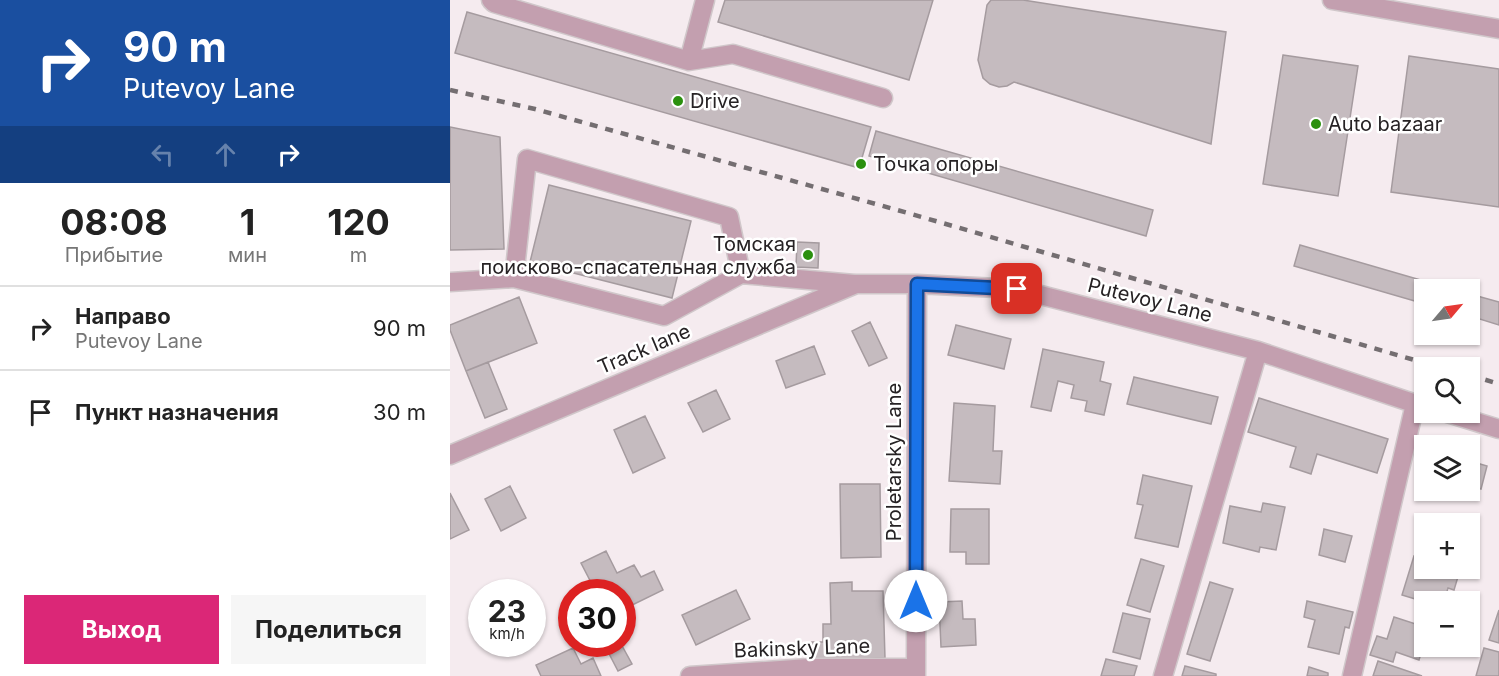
<!DOCTYPE html>
<html lang="ru">
<meta charset="utf-8">
<style>
body{margin:0;font-family:Inter,sans-serif;background:#f6f6f6;color:#222;height:100vh;display:flex;flex-direction:column;font-size:22px;white-space:nowrap}
*{box-sizing:border-box;margin:0}
p{font-size:20px;color:#767676}
.icon{flex:none;width:33px;height:33px;fill:none;stroke:currentColor;stroke-width:2;stroke-linecap:round;stroke-linejoin:round}
.map{position:relative;flex:1;overflow:hidden}
.drawer{display:flex;flex-direction:column;background:#fff;width:450px}
.drawer>*{flex:none}
.hud{background:#1a4fa0;color:#fff;overflow:hidden}
.needle{width:39px;rotate:61deg}
.controls{position:absolute;left:964px;top:279px;display:grid;gap:12px}
.controls a{display:grid;place-items:center;width:66px;height:66px;border-radius:0px;background:#fff;box-shadow:0 2px 4px #0004;font-size:30px}
.speed{position:absolute;left:18px;top:579px;display:flex;gap:12px;font-size:30px;font-weight:700;text-align:center}
.speed>*{display:grid;place-content:center;width:78px;height:78px;border-radius:50%;background:#fff;box-shadow:0 2px 4px #0004;line-height:1}
.speed small{font-size:15px;font-weight:400}
.speed .limit{border:9px solid #d22;background:#fff;color:#111}
.pin{position:absolute;display:grid;place-items:center;width:51px;height:51px;color:#fff;margin:-26px;border-radius:12px;box-shadow:0 3px 9px #0006}
.me{position:absolute;width:66px;margin:-33px;rotate:0deg;stroke-linejoin:round;filter:drop-shadow(0 0 4px #0008)}
.turn{display:flex;align-items:center;gap:21px;height:126px;padding:0 24px;font-size:27px}
.turn .icon{width:78px;height:78px;stroke-width:2.5}
.turn b{display:block;font-size:42px;line-height:51px}
.lanes{display:flex;align-items:center;height:57px;padding:0 24px;background:#0003;justify-content:center;gap:30px;direction:ltr}
.lanes .off{opacity:.35}
.eta{display:flex;justify-content:space-evenly;align-items:center;height:102px;text-align:center}
.eta b{font-size:36px;font-weight:700;line-height:42px}
.primary-button{display:flex;gap:12px;margin-top:auto;padding:12px 24px}
.primary-button a{flex:1;height:69px;border-radius:0px;background:#db2777;color:#fff;font-size:24px;font-weight:700;line-height:69px;text-align:center}
.primary-button a+a{background:#f6f6f6;color:#222}
ul{padding:0;list-style:none}
li{display:flex;align-items:center;gap:18px;height:84px;padding:0 24px;border-top:2px solid #e0e0e0}
li div{flex:1}
li b{display:block;font-size:22px}
li em{font-style:normal}
main{display:flex;flex:1;min-height:0}
.map>svg:first-child{display:block}
.building{fill:#c5bbbf;stroke:#a59b9f;stroke-width:1.5}
.lines{fill:none;stroke-linecap:round;stroke-linejoin:round}
.minor-casing{stroke:#d0c7ca;stroke-width:21}
.minor{stroke:#c39faf;stroke-width:18}
.rail{stroke:#746e71;stroke-width:4.5;stroke-dasharray:8 8;stroke-linecap:butt}
.route-casing{stroke:#114b97;stroke-width:15}
.route{stroke:#1a73e8;stroke-width:10}
.poi-dot{fill:#2b900e;stroke:#fff;stroke-width:2}
.labels{text-anchor:middle;stroke-width:5;stroke-linejoin:round;paint-order:stroke}
.poi-label{font-size:20px;fill:#262224;stroke:#fff;text-anchor:start}
.street-label{font-size:20px;fill:#262224;stroke:#fff}
</style>
<main>
<section class="drawer">
<div class="hud">
<div class="turn"><svg class="icon" aria-label="right" viewBox="0 0 24 24"><path d="M7 20v-9h11M14 6l5 5-5 5"/></svg><div><b>90 m</b>Putevoy Lane</div></div>
<div class="lanes"><svg class="icon off" aria-label="left" viewBox="0 0 24 24"><path d="M17 20v-9H6M10 6l-5 5 5 5"/></svg><svg class="icon off" aria-label="ahead" viewBox="0 0 24 24"><path d="M12 20V5M6 11l6-6 6 6"/></svg><svg class="icon" aria-label="right" viewBox="0 0 24 24"><path d="M7 20v-9h11M14 6l5 5-5 5"/></svg></div>
</div>
<div class="eta">
<div><b>08:08</b><p>Прибытие</p></div>
<div><b>1</b><p>мин</p></div>
<div><b>120</b><p>m</p></div>
</div>
<ul>
<li><svg class="icon" aria-label="right" viewBox="0 0 24 24"><path d="M7 20v-9h11M14 6l5 5-5 5"/></svg><div><b>Направо</b><p>Putevoy Lane</p></div><em>90 m</em></li>
<li><svg class="icon" aria-label="arrive" viewBox="0 0 24 24"><path d="M6 21V4h12l-3 4 3 4H6"/></svg><div><b>Пункт назначения</b></div><em>30 m</em></li>
</ul>
<div class="primary-button"><a>Выход</a><a>Поделиться</a></div>
</section>
<div class="map">
<svg width="1049" height="676" viewBox="0 0 1049 676">
<rect width="100%" height="100%" fill="#f5ebef"/>
<!-- building -->
<path class="building" d="M 275,0 L 483,0 L 459,80 L 268,22 Z
M 541,0 L 573,0 L 776,32 L 761,144 L 564,82 L 557,86 L 549,87 L 540,84 L 533,78 L 528,60 L 537,5 Z
M 17,12 L 421,127 L 409,168 L 5,53 Z
M 833,55 L 908,66 L 888,196 L 813,184 Z
M 959,56 L 1049,69 L 1049,207 L 941,192 Z
M 0,127 L 50,137 L 54,249 L 0,250 Z
M 426,131 L 703,210 L 696,236 L 419,156 Z
M 99,185 L 241,221 L 222,298 L 80,262 Z
M 347,242 L 369,243 L 368,268 L 346,267 Z
M 850,245 L 1005,290 L 975,290 L 975,304 L 844,266 Z
M 1020,294 L 1049,302 L 1049,325 L 1020,316 Z
M 69,297 L 87,343 L 16,371 L 0,330 L 0,325 Z
M 420,322 L 437,358 L 419,366 L 402,331 Z
M 506,325 L 561,339 L 554,369 L 498,355 Z
M 364,346 L 375,374 L 336,388 L 326,361 Z
M 593,349 L 654,362 L 650,381 L 661,384 L 654,415 L 635,411 L 637,401 L 621,398 L 624,385 L 608,381 L 601,411 L 581,407 Z
M 38,362 L 57,409 L 35,418 L 16,371 Z
M 684,377 L 768,397 L 761,424 L 677,404 Z
M 266,390 L 280,419 L 253,432 L 238,403 Z
M 809,398 L 938,439 L 927,473 L 867,454 L 861,474 L 840,467 L 846,447 L 798,432 Z
M 504,403 L 545,406 L 543,451 L 552,451 L 550,484 L 499,481 Z
M 195,416 L 215,458 L 183,473 L 164,430 Z
M 1020,461 L 1037,466 L 1031,489 L 1020,486 Z
M 693,475 L 742,486 L 728,547 L 685,538 L 693,505 L 687,504 Z
M 390,484 L 430,484 L 431,557 L 391,558 Z
M 975,484 L 975,490 L 1004,490 L 1002,499 L 973,491 Z
M 60,486 L 76,518 L 51,531 L 35,499 Z
M 0,493 L 19,530 L 0,539 Z
M 813,503 L 835,507 L 826,550 L 810,547 L 809,552 L 773,543 L 780,506 L 811,512 Z
M 501,509 L 539,509 L 539,564 L 516,564 L 516,552 L 500,552 Z
M 874,529 L 902,536 L 895,562 L 869,555 Z
M 156,551 L 167,573 L 184,565 L 191,577 L 204,571 L 213,590 L 172,610 L 172,592 L 146,592 L 131,563 Z
M 964,556 L 975,559 L 975,568 L 1010,570 L 1004,590 L 998,588 L 994,602 L 975,602 L 952,595 Z
M 691,559 L 714,566 L 700,612 L 677,605 Z
M 402,582 L 402,591 L 433,591 L 435,658 L 362,660 L 362,642 L 373,642 L 373,624 L 381,624 L 380,583 Z
M 760,582 L 783,589 L 760,661 L 737,654 Z
M 286,590 L 300,619 L 246,645 L 232,615 Z
M 512,601 L 513,619 L 525,619 L 526,645 L 491,647 L 489,602 Z
M 857,601 L 903,612 L 899,628 L 895,627 L 889,654 L 858,647 L 865,620 L 854,617 Z
M 1049,610 L 1049,643 L 1039,640 Z
M 673,613 L 700,619 L 690,659 L 663,652 Z
M 944,617 L 975,627 L 975,640 L 969,660 L 946,652 L 943,662 L 920,655 L 927,636 L 937,639 Z
M 154,644 L 171,644 L 182,664 L 168,671 Z
M 123,648 L 131,664 L 143,658 L 151,676 L 91,676 L 86,665 Z
M 1034,648 L 1049,652 L 1049,676 L 1026,676 Z
M 656,659 L 687,666 L 684,676 L 651,676 Z
M 928,661 L 972,676 L 923,676 Z
M 735,666 L 766,674 L 766,676 L 732,676 Z
M 859,667 L 878,673 L 878,676 L 857,676 Z"/>
<g class="lines">
<defs>
<path id="minor" d="M 41,0 L 44,3 L 239,61 L 283,54 L 433,98
M 882,0 L 1049,29
M 239,61 L 255,0
M 64,278 L 77,159 L 279,217 L 291,274
M 0,282 L 64,278 L 214,316 L 291,274 L 404,284
M 994,412 L 1049,429
M 0,455 L 406,284 L 467,284 L 567,289 L 808,351 L 975,407
M 240,676 L 359,668 L 466,668
M 466,676 L 467,284
M 713,676 L 808,351
M 902,676 L 965,404"/>
</defs>
<!-- minor casing -->
<use href="#minor" class="minor-casing"/>
<!-- minor -->
<use href="#minor" class="minor"/>
<!-- rail -->
<path class="rail" d="M 0,90 L 85,109 L 458,213 L 992,368
M 1020,375 L 1049,384"/>
</g>
<g class="lines">
<defs>
<path id="route" d="M 466,601 L 467,284 L 567,289"/>
</defs>
<!-- route casing -->
<use href="#route" class="route-casing"/>
<!-- route -->
<use href="#route" class="route"/>
</g>
<!-- markers -->
<g class="poi-dot">
<circle cx="228" cy="101" r="6"/>
<circle cx="866" cy="124" r="6"/>
<circle cx="411" cy="164" r="6"/>
<circle cx="358" cy="255" r="6"/>
</g>
<g class="labels">
<!-- poi labels -->
<g class="poi-label">
<text x="240" y="108">Drive</text>
<text x="878" y="131">Auto bazaar</text>
<text x="423" y="171">Точка опоры</text>
<text x="346" y="251" text-anchor="end">Томская<tspan x="346" dy="23">поисково-спасательная служба</tspan></text>
</g>
<!-- street labels -->
<g class="street-label">
<text transform="translate(700 300) rotate(14)" y="7">Putevoy Lane</text>
<text transform="translate(194 349) rotate(-23)" y="7">Track lane</text>
<text transform="translate(444 462) rotate(-90)" y="7">Proletarsky Lane</text>
<text transform="translate(352 648) rotate(-2)" y="7">Bakinsky Lane</text>
</g>
</g>
</svg>
<div class="controls">
<a><svg class="needle" viewBox="-14 -14 28 28"><path d="M0-13l5 13h-10z" fill="#e53935"/><path d="M0 13l5-13h-10z" fill="#767676"/></svg></a>
<a><svg class="icon" aria-label="search" viewBox="0 0 24 24"><circle cx="10" cy="10" r="6"/><path d="M15 15l6 6"/></svg></a>
<a><svg class="icon" aria-label="layers" viewBox="0 0 24 24"><path d="M12 4l9 5-9 5-9-5zM3 14l9 5 9-5"/></svg></a>
<a>+</a>
<a>−</a>
</div>
<div class="speed"><div>23<small>km/h</small></div><div class="limit">30</div></div>
<div class="pin" style="left:567px;top:289px;background:#d93025"><svg class="icon" aria-label="arrive" viewBox="0 0 24 24"><path d="M6 21V4h12l-3 4 3 4H6"/></svg></div>
<svg class="me" style="left:466px;top:601px" viewBox="-20 -20 40 40"><circle r="19" fill="#fff"/><path d="M0-13L10 11 0 6-10 11z" fill="#1a73e8"/></svg>
</div>
</main>
